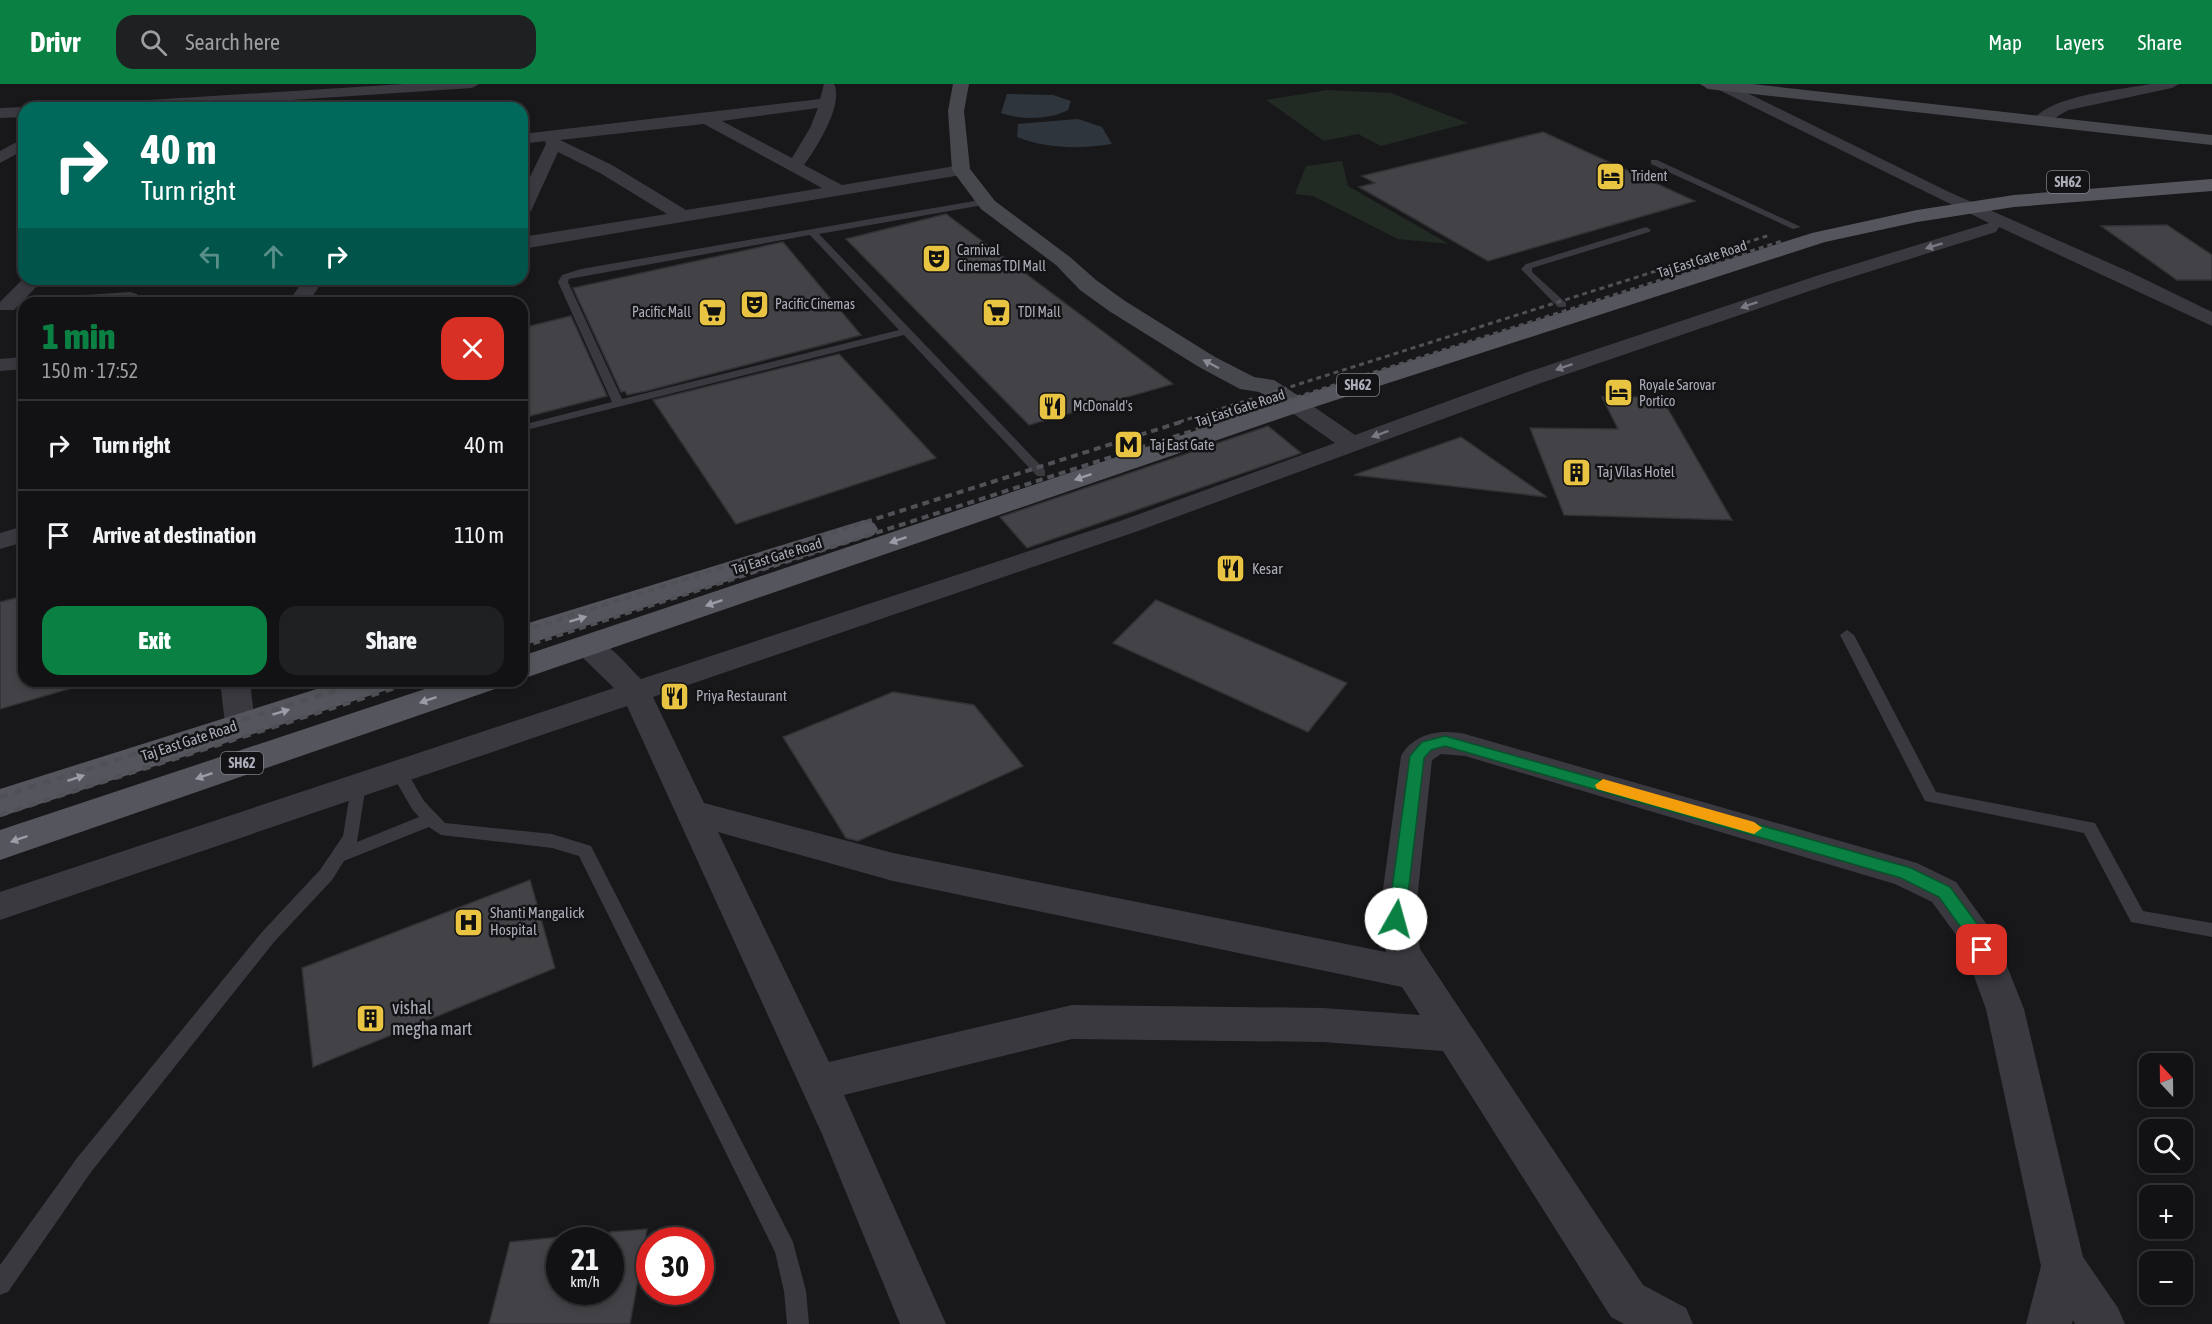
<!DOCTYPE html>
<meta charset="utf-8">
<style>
body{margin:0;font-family:"Asap Condensed",sans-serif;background:#1f2022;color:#f1f3f6;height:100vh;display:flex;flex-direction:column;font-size:22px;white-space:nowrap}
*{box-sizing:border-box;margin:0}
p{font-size:20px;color:#9c9ea0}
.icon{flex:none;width:33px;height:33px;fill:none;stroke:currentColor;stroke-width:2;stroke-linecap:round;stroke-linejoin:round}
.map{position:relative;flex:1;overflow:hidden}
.details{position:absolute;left:18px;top:213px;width:510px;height:390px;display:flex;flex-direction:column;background:#121214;border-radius:18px;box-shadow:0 3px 9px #0003,0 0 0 2px #313234}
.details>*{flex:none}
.top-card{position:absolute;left:18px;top:18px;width:510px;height:183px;border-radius:18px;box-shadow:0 3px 9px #0003,0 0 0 2px #313234;background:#00695c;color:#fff;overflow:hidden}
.needle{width:39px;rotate:338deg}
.controls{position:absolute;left:2139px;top:969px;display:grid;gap:12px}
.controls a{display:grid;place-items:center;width:54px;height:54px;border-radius:12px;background:#121214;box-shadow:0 3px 9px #0003,0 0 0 2px #313234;font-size:30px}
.speed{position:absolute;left:546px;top:1143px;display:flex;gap:12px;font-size:30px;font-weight:700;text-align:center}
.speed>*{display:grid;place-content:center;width:78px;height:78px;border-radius:50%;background:#121214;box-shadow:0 3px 9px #0003,0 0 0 2px #313234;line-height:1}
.speed small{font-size:15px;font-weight:400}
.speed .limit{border:9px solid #d22;background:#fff;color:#111}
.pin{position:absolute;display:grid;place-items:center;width:51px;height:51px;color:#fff;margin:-26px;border-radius:12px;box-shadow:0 3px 9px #0006}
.me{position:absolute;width:66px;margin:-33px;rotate:7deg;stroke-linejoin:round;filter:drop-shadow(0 0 4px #0008)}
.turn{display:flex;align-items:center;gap:21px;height:126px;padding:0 24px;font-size:27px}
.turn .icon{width:78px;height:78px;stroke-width:2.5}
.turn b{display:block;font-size:42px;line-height:51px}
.lanes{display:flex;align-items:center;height:57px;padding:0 24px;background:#0003;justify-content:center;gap:30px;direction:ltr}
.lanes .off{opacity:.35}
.round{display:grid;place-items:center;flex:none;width:63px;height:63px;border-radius:18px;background:#1f2022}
.summary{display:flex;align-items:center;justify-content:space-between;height:102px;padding:0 24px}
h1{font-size:36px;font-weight:800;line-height:45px;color:#0b8043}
.button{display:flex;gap:12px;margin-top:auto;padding:12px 24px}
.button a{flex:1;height:69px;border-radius:18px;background:#0b8043;color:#fff;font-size:24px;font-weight:800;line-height:69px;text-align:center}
.button a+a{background:#1f2022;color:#f1f3f6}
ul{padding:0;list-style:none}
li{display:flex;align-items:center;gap:18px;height:90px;padding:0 24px;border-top:2px solid #313234}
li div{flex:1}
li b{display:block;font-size:22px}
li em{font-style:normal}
header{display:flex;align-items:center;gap:36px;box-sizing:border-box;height:84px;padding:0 30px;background:#0b8043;color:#fff}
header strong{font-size:28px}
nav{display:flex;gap:33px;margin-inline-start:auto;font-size:21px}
.search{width:420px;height:54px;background:#1f2022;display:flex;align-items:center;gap:15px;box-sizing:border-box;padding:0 21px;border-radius:18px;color:#9c9ea0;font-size:22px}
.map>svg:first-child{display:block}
.green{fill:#222a24}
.water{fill:#2e353d}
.building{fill:#424247;stroke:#323236;stroke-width:1.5}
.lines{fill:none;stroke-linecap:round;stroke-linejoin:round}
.service{fill:#39393f;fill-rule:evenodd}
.minor{fill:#39393f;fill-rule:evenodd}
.secondary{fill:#47484e;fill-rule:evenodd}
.primary{fill:#55565d;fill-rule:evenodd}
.rail-far2{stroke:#505157;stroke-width:3;stroke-dasharray:5 4;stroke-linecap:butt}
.rail-far1{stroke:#505157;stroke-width:4;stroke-dasharray:7 5;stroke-linecap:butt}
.rail{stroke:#505157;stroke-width:4.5;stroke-dasharray:8 7;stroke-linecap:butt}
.oneway{fill:#787982}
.oneway2{fill:#888a94}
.oneway3{fill:#9a9ca7}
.route{fill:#0b8043;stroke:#07532c;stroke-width:1.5}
.slow{fill:#f59e0b}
.labels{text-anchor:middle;stroke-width:5;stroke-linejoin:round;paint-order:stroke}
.far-poi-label{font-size:14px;fill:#abadb9;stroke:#131315;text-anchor:start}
.shield{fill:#131315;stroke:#7d7f88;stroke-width:1.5}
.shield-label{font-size:14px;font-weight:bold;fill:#abadb9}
.far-street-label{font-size:14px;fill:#abadb9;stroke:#131315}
.poi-label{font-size:15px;fill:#abadb9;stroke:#131315;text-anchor:start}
.street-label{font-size:15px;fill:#abadb9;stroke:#131315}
.near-poi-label{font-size:18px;fill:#abadb9;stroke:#131315;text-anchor:start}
</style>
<header>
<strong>Drivr</strong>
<div class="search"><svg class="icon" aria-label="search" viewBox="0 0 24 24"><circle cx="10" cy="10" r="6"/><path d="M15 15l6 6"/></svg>Search here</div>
<nav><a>Map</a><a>Layers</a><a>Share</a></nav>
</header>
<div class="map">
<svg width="2212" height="1240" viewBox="0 0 2212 1240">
<rect width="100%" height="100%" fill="#18181a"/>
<!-- green -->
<path class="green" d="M 1327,6 L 1391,9 L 1468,39 L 1381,62 L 1358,50 L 1324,57 L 1266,16 Z
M 1342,77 L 1348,102 L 1449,160 L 1398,155 L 1313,112 L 1295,110 L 1306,82 Z"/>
<!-- water -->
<path class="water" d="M 1007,10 L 1053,11 L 1071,17 L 1068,26 C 1049,36 1021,36 1001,29 Z
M 1078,35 L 1102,43 L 1112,60 C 1081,65 1047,65 1017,53 L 1018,40 Z"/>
<!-- building -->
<path class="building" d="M 1543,48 L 1695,117 L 1488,177 L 1359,103 L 1375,99 L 1362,92 Z
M 946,130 L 1173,300 L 1029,341 L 846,155 Z
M 2167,141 L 2212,171 L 2212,196 L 2177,196 L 2101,142 Z
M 783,158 L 861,251 L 646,307 L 627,311 L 625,307 L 621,308 L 573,204 Z
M 571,232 L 607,312 L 522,334 L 522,244 Z
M 839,270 L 936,374 L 736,440 L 653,316 Z
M 1602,313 L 1661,313 L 1732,436 L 1564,431 L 1530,344 L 1618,345 Z
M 1268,342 L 1301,369 L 1027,464 L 1000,433 Z
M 1461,353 L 1547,413 L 1354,391 Z
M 24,512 L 24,597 L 71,597 L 72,604 L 0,625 L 0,518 Z
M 1156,516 L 1347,599 L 1308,648 L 1113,559 Z
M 893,608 L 974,621 L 1023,682 L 858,757 L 846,754 L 783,653 Z
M 530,796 L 555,884 L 313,983 L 302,884 Z
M 647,1145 L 630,1240 L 489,1240 L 510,1158 L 560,1153 L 560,1208 L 610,1208 L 610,1148 Z"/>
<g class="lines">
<!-- service -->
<path class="service" d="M 1651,76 L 1657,76 L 1801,143 L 1793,145 L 1651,80 Z
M 986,115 L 990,118 L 989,120 L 819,150 L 1045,386 L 1045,392 L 1037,392 L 904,251 L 522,347 L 522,341 L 612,318 L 558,198 L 562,191 L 581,185 ZM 810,151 L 899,246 L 622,315 L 568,198 L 569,195 Z
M 1646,143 L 1651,146 L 1649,148 L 1532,184 L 1532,188 L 1566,219 L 1566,223 L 1558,223 L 1521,185 L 1526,180 Z
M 1847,546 L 1854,551 L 1936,708 L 2095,739 L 2143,827 L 2212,839 L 2212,853 L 2131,838 L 2084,749 L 1925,717 L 1840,551 Z
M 398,681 L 404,683 L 424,717 L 445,739 L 552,750 L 591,762 L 793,1158 L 806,1207 L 809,1240 L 787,1240 L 784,1207 L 775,1168 L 579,772 L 552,764 L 441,751 L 429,743 L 344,777 L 332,796 L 274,858 L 91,1088 L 8,1208 L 0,1211 L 0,1181 L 77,1074 L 262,848 L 320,786 L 343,752 L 352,697 L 364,697 L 366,701 L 357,758 L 419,733 L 412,725 L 390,687 L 392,683 Z"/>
<!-- minor -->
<path class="minor" d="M 404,0 L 479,0 L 472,4 L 170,24 L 92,24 L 100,19 Z
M 824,0 L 834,0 C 844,20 817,63 804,81 L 842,101 L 961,81 L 969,86 L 961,91 L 522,165 L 522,153 L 667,130 L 600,89 L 558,68 L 531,127 L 522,132 L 522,109 L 546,60 L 545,57 L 522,60 L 522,50 L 820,15 ZM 818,24 L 810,44 L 792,74 L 722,37 ZM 704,40 L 822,104 L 686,126 L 612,81 L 560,56 Z
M 1716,0 L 1729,0 L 1949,108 L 2132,189 L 2212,228 L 2212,242 L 1999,143 L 1996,148 L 1833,199 L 1541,299 L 1138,447 L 653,613 L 704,719 L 893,769 L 1386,868 L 1379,835 L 1401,672 C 1414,649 1441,645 1465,650 L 1917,779 L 1956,798 L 1995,852 L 2024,925 L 2083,1173 L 2118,1224 L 2125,1240 L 2075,1240 L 2073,1236 L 2072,1240 L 2026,1240 L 2041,1182 L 1986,925 L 1962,859 L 1932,818 L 1895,800 L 1465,672 L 1441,670 L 1432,676 L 1415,835 L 1420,865 L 1643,1201 L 1686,1224 L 1693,1240 L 1624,1240 L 1611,1233 L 1443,967 L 1323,958 L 1072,955 L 844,1011 L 946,1240 L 900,1240 L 822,1050 L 627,622 L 0,836 L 0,808 L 614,604 L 578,569 L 574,562 L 578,555 C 603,548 624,579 641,595 L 1120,437 L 1335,359 L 1288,326 L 1285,321 L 1288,316 L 1304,316 L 1355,351 L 1525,289 L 1819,191 L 1989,139 L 1717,5 ZM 718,748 L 893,797 L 1402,903 L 1420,931 L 1323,924 L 1072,921 L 829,978 Z
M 2151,0 L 2179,0 L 2172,4 L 2069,26 C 2059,30 2050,39 2040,42 L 2032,37 C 2051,11 2119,6 2151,0 Z
M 24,23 L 26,24 L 24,24 L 24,33 L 0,34 L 0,24 Z
M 24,54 L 24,66 L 0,79 L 0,67 Z
M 24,194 L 44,195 L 14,226 L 0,226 L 0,218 Z
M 304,195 L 324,195 L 308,219 L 288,219 Z
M 130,208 L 137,210 L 140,214 L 137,218 L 44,219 L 47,215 L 54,213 Z
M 24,273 L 24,285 L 0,287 L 0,275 Z
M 24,442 L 24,458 L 0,465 L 0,449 Z
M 220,597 L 250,597 L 255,640 L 251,648 L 240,651 L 229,648 L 225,640 Z"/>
<!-- secondary -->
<path class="secondary" d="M 953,0 L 969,0 L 964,27 L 970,85 L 995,117 L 1070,173 L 1096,196 L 1125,217 L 1215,273 L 1254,293 L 1274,296 L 1305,316 L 1308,321 L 1305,326 L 1296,328 L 1287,326 L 1259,308 L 1240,305 L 1199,283 L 1109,227 L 1080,206 L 1056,181 L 981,125 L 952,86 L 948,27 Z
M 1700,0 L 1752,0 L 2212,51 L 2212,61 L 1708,5 Z"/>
<!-- primary -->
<path class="primary" d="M 2212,95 L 2212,107 L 2014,123 L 1917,138 L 1825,158 L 1305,326 L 522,595 L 522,572 L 1287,316 L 1812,149 L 1917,126 L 2014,111 Z
M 864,436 L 874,439 L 878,445 L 874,451 L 522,562 L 522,541 Z
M 342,597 L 395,597 L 390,605 L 0,733 L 0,705 Z
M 449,597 L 500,597 L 495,605 L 0,776 L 0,746 Z"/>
<!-- rail-far2 -->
<path class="rail-far2" d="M 1179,338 L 1770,151
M 1219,338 L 1782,157"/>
<!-- rail-far1 -->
<path class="rail-far1" d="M 522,547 L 1184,337
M 522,563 L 1223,337"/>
<!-- rail -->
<path class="rail" d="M 0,713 L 365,597
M 0,731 L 416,597"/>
</g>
<!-- one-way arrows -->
<defs><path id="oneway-solid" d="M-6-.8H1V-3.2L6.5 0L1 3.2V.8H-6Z" transform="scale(1.5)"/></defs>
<g class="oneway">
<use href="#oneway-solid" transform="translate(1934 162) rotate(163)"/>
<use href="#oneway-solid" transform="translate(1749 221) rotate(161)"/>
<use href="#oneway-solid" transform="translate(1564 283) rotate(161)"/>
<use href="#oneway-solid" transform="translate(1380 350) rotate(160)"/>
</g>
<use class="oneway2" href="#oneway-solid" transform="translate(1211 280) rotate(-152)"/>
<g class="oneway3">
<use href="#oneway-solid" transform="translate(1083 393) rotate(161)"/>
<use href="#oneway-solid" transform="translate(898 456) rotate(161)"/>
<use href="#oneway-solid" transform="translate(714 519) rotate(161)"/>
<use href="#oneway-solid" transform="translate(578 535) rotate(-17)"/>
<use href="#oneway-solid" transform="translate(428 616) rotate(161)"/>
<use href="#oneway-solid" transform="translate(281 628) rotate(-17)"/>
<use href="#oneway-solid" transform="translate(204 692) rotate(161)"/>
<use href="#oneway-solid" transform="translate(76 694) rotate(-18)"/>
<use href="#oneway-solid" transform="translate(19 755) rotate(161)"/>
</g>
<!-- route -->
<path class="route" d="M 1445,652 L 1911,784 L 1950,803 L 1983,848 L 1991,866 L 1988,871 L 1977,871 L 1970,856 L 1939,813 L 1901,794 L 1445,662 L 1431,666 L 1424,674 L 1405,835 L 1402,840 L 1391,840 L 1388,835 L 1410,672 L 1422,658 Z"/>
<!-- slow -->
<path class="slow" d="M 1603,695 L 1754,738 L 1762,744 L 1754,750 L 1597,705 L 1595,701 Z"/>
<!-- icons -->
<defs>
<symbol id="hotel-square" viewBox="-11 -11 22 22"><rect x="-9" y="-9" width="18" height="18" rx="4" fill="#e8c442" stroke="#131315"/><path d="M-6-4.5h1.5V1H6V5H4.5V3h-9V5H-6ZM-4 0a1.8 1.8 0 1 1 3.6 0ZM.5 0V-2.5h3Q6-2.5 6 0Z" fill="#111"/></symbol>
<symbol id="theatre-square" viewBox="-11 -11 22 22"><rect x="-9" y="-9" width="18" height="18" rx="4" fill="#e8c442" stroke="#131315"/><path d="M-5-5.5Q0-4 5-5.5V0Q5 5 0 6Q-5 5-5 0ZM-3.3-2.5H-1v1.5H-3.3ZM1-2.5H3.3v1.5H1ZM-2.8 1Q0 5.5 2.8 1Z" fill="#111"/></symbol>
<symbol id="supermarket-square" viewBox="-11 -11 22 22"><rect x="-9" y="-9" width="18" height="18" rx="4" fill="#e8c442" stroke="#131315"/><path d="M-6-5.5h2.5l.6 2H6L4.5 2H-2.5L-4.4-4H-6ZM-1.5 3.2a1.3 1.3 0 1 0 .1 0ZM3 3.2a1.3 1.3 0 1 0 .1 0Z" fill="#111"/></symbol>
<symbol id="restaurant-square" viewBox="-11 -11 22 22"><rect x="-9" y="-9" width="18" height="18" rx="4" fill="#e8c442" stroke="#131315"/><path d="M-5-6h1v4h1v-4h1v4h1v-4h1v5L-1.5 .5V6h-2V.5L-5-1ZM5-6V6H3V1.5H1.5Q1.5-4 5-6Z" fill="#111"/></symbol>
<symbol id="metro-square" viewBox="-11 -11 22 22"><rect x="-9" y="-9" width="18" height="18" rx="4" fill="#e8c442" stroke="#131315"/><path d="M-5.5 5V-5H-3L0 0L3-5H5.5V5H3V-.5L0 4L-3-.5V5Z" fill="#111"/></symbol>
<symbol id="building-square" viewBox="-11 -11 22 22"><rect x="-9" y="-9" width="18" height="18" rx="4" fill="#e8c442" stroke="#131315"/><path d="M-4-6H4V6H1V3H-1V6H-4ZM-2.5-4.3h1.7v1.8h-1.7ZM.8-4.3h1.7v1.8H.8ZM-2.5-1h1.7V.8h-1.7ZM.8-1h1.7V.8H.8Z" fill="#111"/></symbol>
<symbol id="hospital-square" viewBox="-11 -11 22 22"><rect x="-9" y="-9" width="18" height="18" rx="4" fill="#e8c442" stroke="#131315"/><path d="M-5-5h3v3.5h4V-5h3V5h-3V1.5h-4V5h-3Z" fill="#111"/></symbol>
</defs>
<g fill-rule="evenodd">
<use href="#hotel-square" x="1594" y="76" width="33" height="33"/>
<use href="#theatre-square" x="920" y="158" width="33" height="33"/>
<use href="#theatre-square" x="738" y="204" width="33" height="33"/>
<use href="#supermarket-square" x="696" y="212" width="33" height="33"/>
<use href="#supermarket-square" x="980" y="212" width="33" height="33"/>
<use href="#hotel-square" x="1602" y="292" width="33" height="33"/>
<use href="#restaurant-square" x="1036" y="306" width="33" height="33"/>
<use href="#metro-square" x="1112" y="344" width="33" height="33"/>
<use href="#building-square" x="1560" y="372" width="33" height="33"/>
<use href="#restaurant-square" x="1214" y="468" width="33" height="33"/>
<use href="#restaurant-square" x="658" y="596" width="33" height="33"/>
<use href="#hospital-square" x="452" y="822" width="33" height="33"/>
<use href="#building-square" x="354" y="918" width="33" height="33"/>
</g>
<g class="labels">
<!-- far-poi labels -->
<g class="far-poi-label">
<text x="1631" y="97">Trident</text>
<text x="957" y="171">Carnival<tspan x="957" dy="16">Cinemas TDI Mall</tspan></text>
<text x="775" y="225">Pacific Cinemas</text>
<text x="691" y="233" text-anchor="end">Pacific Mall</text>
<text x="1018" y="233">TDI Mall</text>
<text x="1639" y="306">Royale Sarovar<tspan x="1639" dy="16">Portico</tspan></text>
<text x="1073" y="327">McDonald's</text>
<text x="1150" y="366">Taj East Gate</text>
</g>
<!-- shield labels -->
<g class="shield">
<rect x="2047" y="87" width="42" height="22" rx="4.5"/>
<rect x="1337" y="290" width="42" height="22" rx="4.5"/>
<rect x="221" y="668" width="42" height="22" rx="4.5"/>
</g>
<g class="shield-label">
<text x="2068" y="103">SH62</text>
<text x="1358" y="306">SH62</text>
<text x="242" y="684">SH62</text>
</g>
<!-- far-street labels -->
<g class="far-street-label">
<text transform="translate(1702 175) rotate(-18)" y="5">Taj East Gate Road</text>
<text transform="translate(1240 324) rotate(-18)" y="5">Taj East Gate Road</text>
<text transform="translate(777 472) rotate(-17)" y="5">Taj East Gate Road</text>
</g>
<!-- poi labels -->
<g class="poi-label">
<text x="1597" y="393">Taj Vilas Hotel</text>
<text x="1252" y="490">Kesar</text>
<text x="696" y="617">Priya Restaurant</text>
<text x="490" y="834">Shanti Mangalick<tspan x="490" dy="17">Hospital</tspan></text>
</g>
<!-- street labels -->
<g class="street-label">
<text transform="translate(189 657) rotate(-18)" y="5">Taj East Gate Road</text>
</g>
<!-- near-poi labels -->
<g class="near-poi-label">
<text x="392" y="930">vishal<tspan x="392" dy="21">megha mart</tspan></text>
</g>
</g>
</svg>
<div class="controls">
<a><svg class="needle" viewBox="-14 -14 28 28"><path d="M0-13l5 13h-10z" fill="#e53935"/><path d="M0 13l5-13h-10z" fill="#9c9ea0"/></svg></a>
<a><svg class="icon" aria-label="search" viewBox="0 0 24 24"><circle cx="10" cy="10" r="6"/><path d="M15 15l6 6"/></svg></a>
<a>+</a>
<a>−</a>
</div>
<div class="speed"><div>21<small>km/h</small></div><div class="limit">30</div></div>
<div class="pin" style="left:1982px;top:866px;background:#d93025"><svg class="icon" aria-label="arrive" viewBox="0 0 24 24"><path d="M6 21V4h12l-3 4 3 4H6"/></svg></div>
<svg class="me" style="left:1396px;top:835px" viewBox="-20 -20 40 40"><circle r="19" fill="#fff"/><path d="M0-13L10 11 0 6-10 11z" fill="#0b8043"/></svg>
<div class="top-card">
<div class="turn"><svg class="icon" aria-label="right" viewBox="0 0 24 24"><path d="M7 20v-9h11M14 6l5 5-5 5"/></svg><div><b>40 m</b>Turn right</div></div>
<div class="lanes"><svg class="icon off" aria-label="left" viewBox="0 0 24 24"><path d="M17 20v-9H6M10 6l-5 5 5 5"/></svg><svg class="icon off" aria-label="ahead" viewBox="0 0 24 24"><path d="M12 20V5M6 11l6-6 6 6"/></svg><svg class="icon" aria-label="right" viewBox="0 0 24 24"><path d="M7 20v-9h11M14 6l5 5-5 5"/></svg></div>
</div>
<section class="details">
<div class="summary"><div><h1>1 min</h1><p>150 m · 17:52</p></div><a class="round" style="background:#d93025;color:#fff"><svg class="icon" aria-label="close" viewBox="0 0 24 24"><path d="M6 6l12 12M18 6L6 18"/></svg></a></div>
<ul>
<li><svg class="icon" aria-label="right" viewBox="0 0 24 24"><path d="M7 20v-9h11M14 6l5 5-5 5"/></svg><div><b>Turn right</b></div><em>40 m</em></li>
<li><svg class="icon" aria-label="arrive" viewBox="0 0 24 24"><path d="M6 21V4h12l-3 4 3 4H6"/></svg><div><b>Arrive at destination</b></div><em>110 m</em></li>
</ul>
<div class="button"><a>Exit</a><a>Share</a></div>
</section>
</div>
